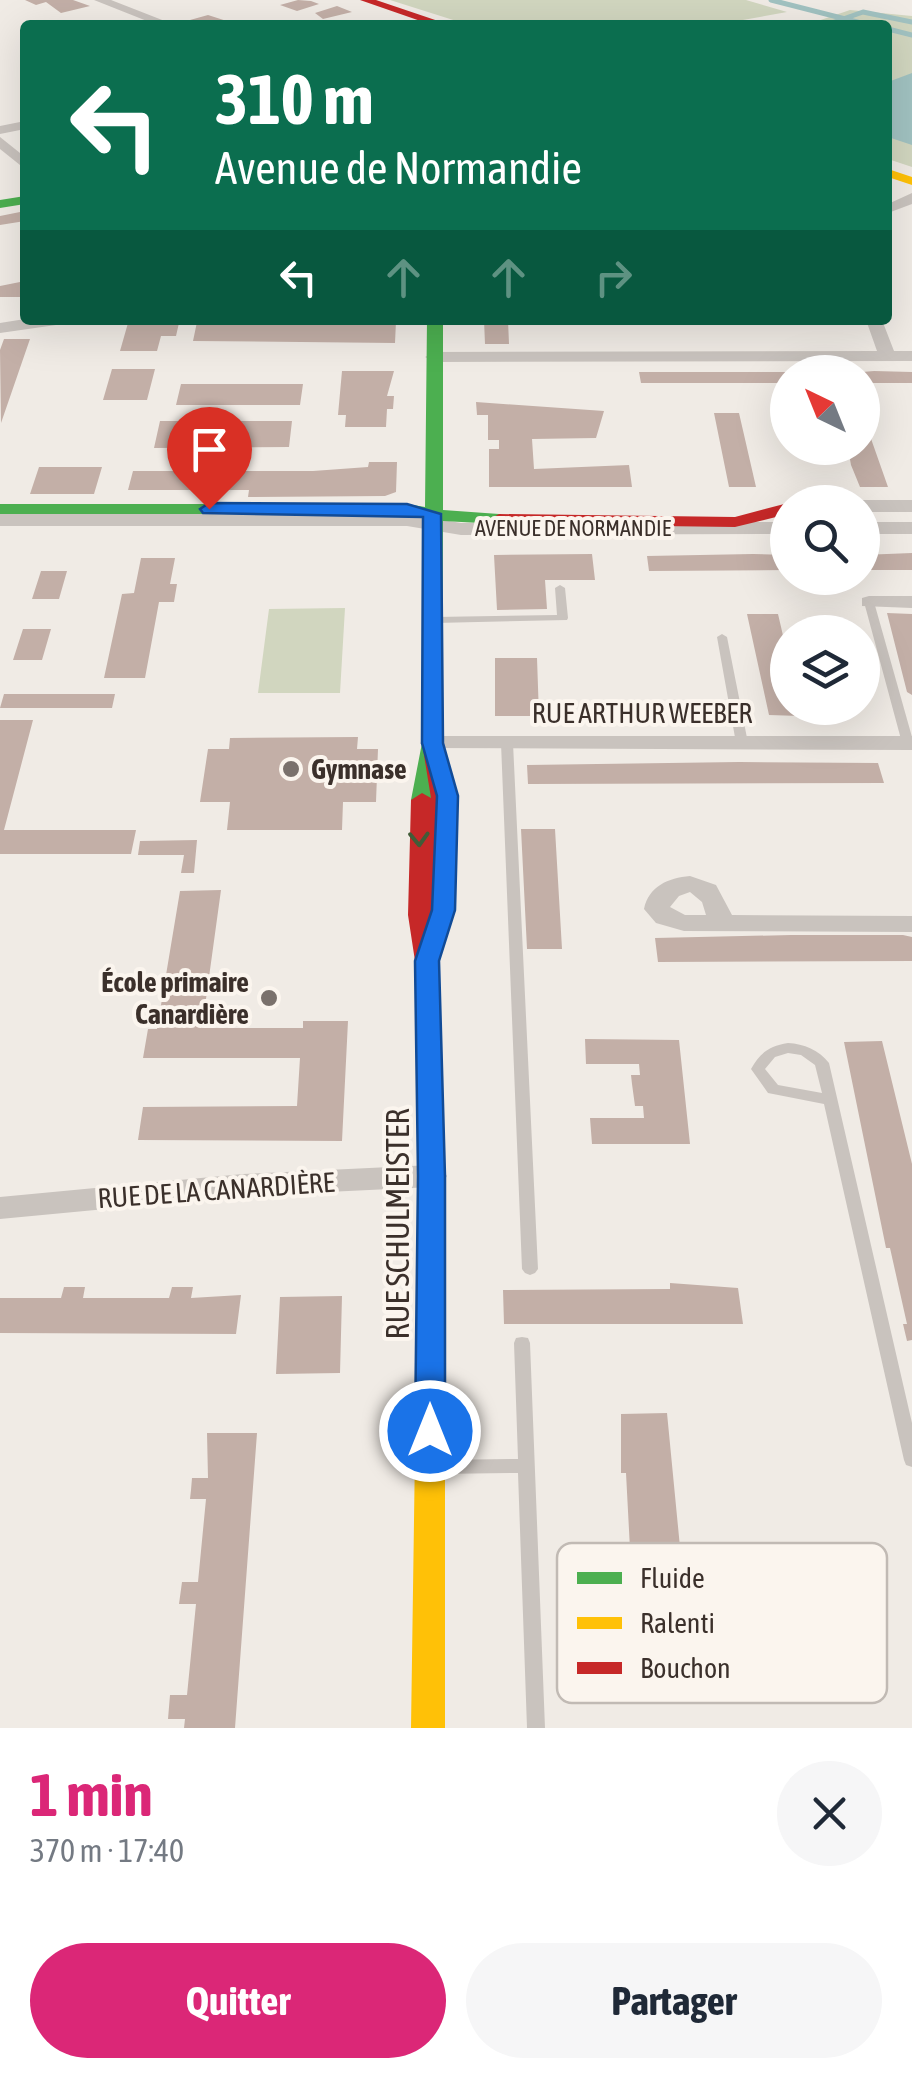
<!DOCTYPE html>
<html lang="fr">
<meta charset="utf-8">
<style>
body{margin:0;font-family:"Asap Condensed",sans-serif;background:#f6f6f7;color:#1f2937;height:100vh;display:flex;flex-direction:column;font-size:38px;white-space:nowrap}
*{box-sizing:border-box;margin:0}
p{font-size:32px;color:#747a83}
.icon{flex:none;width:55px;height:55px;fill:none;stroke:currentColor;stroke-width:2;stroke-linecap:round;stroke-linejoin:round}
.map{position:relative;height:1728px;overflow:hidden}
.side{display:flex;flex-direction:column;background:#fff;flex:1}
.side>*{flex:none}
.guide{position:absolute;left:20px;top:20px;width:872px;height:305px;border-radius:10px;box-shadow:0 10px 40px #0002;background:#0b6e4f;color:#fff;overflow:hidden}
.needle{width:65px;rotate:317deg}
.tools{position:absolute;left:770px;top:355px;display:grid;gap:20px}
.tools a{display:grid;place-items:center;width:110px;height:110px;border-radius:50%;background:#fff;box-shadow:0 10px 40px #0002;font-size:50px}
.pin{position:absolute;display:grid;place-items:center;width:85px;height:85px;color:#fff;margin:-102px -42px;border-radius:50% 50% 50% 0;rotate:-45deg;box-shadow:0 0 10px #0007}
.pin .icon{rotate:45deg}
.me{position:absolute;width:110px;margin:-55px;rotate:0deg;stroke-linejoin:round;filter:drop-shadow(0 0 8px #0008)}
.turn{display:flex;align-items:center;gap:35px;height:210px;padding:0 30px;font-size:45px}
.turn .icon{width:130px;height:130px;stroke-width:2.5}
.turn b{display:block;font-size:70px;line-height:85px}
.lanes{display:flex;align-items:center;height:95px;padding:0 30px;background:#0003;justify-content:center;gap:50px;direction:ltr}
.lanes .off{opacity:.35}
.round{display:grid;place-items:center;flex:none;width:105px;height:105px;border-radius:52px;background:#f6f6f7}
.summary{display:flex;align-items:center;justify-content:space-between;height:170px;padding:0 30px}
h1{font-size:60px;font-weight:700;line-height:75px;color:#db2777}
.button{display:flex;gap:20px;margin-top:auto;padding:20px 30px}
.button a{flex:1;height:115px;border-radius:60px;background:#db2777;color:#fff;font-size:40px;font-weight:700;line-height:115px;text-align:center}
.button a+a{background:#f6f6f7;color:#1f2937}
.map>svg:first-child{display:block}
.green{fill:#d1d6bf}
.water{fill:#a1c2c1}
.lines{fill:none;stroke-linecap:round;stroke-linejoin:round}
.stream{stroke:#a1c2c1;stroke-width:5}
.building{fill:#c3afa7}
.lane{fill:#c9c3be;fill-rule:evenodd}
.street{fill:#c9c3be;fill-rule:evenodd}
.fast{fill:#4caf50;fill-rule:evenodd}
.slow{fill:#ffc107;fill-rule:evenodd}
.jam{fill:#c62828;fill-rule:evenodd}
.oneway{stroke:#415c38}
.route{fill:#1a73e8;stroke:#114b97;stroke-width:2.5}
.poi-dot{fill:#7a716c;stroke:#fbf5ee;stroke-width:4}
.labels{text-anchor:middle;stroke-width:8;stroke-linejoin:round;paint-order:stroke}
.far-street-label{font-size:22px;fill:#3b302b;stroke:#fbf5ee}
.street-label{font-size:28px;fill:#3b302b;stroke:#fbf5ee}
.poi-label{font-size:28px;font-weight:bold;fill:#3b302b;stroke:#fbf5ee;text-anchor:start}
.near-street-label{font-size:32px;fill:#3b302b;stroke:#fbf5ee}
.key{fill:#fbf5ee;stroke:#c1bab4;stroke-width:2.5}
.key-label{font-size:28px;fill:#3b302b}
</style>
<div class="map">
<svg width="912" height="1728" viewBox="0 0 912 1728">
<rect width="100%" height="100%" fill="#f0ebe5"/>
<!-- green -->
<path class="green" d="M 390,0 L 746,0 L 787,12 L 715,25 L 469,25 Z
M 850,10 L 912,16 L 912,167 L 888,159 L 888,25 L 806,25 Z
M 345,608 L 340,693 L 258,693 L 269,609 Z"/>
<!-- water -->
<path class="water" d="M 912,73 L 912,145 L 888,137 L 888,82 Z"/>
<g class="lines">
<!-- stream -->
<path class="stream" d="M 771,0 L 869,25
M 826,25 L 863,12 L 912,22
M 888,29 L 912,35"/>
</g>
<!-- building -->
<path class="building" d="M 25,0 L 73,0 L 90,6 L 61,13 L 46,2 L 36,5 Z
M 298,0 L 311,1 L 319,4 L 297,11 L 280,5 Z
M 337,6 L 352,12 L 323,19 L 315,13 Z
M 208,15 L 236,24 L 236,25 L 190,20 Z
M 25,211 L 25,221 L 0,225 L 0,216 Z
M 25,281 L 25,297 L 0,297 L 0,286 Z
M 484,320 L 508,320 L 509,344 L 485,344 Z
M 354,321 L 396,321 L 395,343 L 193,341 L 197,322 Z
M 128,323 L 179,323 L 176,336 L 161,336 L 157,351 L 120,351 Z
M 4,339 L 30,339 L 1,423 L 0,350 Z
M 112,369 L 155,369 L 147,400 L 103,400 Z
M 342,371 L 394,371 L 387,396 L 394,396 L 393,409 L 387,409 L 386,427 L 345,427 L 346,415 L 338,415 Z
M 874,371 L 912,372 L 912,383 L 862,383 L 862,372 Z
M 639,372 L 788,372 L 788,383 L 641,383 Z
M 181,384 L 303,384 L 300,405 L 176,405 Z
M 476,402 L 604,411 L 596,438 L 532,439 L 534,469 L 629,465 L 632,487 L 489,487 L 489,449 L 499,449 L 499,440 L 488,440 L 488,415 L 477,415 Z
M 714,413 L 739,413 L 756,487 L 729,487 Z
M 862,416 L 863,416 L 888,487 L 860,487 L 851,465 L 848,448 L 862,448 Z
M 160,421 L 292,421 L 289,447 L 154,448 Z
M 369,462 L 397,462 L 396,492 L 385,496 L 248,497 L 249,490 L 128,490 L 133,471 L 313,471 L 368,467 Z
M 39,467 L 102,467 L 94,494 L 30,494 Z
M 912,553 L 912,570 L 862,570 L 862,555 Z
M 592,554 L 595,580 L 545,580 L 547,609 L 497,610 L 494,555 Z
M 753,554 L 788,555 L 788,570 L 649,571 L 647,556 Z
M 141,558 L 175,558 L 170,584 L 177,584 L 174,602 L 159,602 L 145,678 L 104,678 L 122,594 L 134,593 Z
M 41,571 L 67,571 L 59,599 L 32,599 Z
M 887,613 L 912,614 L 912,695 L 907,692 Z
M 747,614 L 778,614 L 788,657 L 788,708 L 799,708 L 800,716 L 769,715 Z
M 23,629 L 51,629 L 42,660 L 13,660 Z
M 495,658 L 537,658 L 539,716 L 495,716 Z
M 4,694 L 115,694 L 112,708 L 0,708 Z
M 0,720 L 33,720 L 4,830 L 136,830 L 131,854 L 0,854 Z
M 358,737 L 357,749 L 378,749 L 376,802 L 343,802 L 342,830 L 227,830 L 230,802 L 200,802 L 208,749 L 229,749 L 230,738 Z
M 739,762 L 878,763 L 884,783 L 528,784 L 527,765 Z
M 521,829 L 555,829 L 562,949 L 527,949 Z
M 197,840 L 194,873 L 181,873 L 184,855 L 138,855 L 140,841 Z
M 221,890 L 202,1028 L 303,1028 L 303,1021 L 348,1021 L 342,1141 L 138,1140 L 143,1107 L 297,1106 L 300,1058 L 143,1058 L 148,1029 L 157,1029 L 180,891 Z
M 791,935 L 903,935 L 912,937 L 912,961 L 658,962 L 655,938 Z
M 585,1039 L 679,1040 L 690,1144 L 592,1144 L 590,1118 L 644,1118 L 643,1106 L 635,1106 L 632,1084 L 631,1075 L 640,1075 L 639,1064 L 586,1064 Z
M 882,1041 L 912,1164 L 912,1340 L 907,1341 L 903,1324 L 907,1324 L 890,1248 L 886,1248 L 844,1042 Z
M 670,1283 L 738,1288 L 743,1324 L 504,1324 L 503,1290 L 670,1289 Z
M 64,1287 L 85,1287 L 83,1298 L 169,1298 L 172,1287 L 193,1287 L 191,1298 L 241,1295 L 236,1334 L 0,1333 L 0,1298 L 61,1298 Z
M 342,1296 L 340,1373 L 276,1374 L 280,1297 Z
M 667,1413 L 689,1640 L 641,1640 L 636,1587 L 632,1587 L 626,1473 L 621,1473 L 621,1414 Z
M 207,1433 L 257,1433 L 235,1728 L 184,1728 L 185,1719 L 168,1719 L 170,1695 L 187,1695 L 196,1604 L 179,1604 L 182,1582 L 198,1582 L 206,1499 L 190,1499 L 191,1490 L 192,1478 L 208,1478 Z"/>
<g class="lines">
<!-- lane -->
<path class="lane" d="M 560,585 L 565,588 L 568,618 L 567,620 L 435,623 L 430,620 L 435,617 L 557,615 L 555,588 Z
M 869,599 L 874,602 L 912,737 L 912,745 L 904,745 L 902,743 L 864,602 Z
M 722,634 L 727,637 L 748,743 L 742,746 L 736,743 L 717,637 Z
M 507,740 L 513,743 L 538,1269 L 535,1273 L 530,1275 L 525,1273 L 522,1269 L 501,743 Z
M 788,1043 C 804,1044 819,1050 829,1063 L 912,1423 L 912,1467 L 906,1465 L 904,1460 L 824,1104 L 768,1093 L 751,1069 C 760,1053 769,1046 788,1043 ZM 788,1053 L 801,1055 L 815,1065 L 822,1093 L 778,1085 L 765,1069 L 775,1057 Z
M 522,1337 L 528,1338 L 530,1343 L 545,1728 L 527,1728 L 518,1473 L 437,1474 L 431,1472 L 429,1467 L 431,1462 L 437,1460 L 518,1459 L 514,1343 L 516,1338 Z"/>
<!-- street -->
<path class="street" d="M 94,0 L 111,0 L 175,25 L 157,25 Z
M 25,121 L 25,129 L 0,134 L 0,126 Z
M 0,137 L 25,157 L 25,169 L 0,149 Z
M 912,193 L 912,204 L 888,213 L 888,204 Z
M 25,319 L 25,320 L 64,320 L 56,325 L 0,333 L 0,323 Z
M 866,320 L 882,320 L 894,351 L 912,351 L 912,361 L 434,362 L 425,357 L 434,352 L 877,351 Z
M 862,500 L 912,500 L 912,512 L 862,512 L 862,502 L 855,502 Z
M 0,514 L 407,514 L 461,523 L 788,522 L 788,534 L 461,535 L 407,526 L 0,526 Z
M 862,522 L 912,522 L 912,534 L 862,534 Z
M 869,596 L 912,596 L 912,608 L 862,606 L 862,598 Z
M 432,736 L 912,736 L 912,750 L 424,748 L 420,743 Z
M 690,876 L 716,885 L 732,915 L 912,916 L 912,932 L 684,931 L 656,923 L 644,909 C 649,886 668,878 690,876 ZM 690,892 L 702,902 L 706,915 L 685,915 L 670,907 L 679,896 Z
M 432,1165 L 442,1168 L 447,1176 L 442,1184 L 432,1187 L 243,1196 L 0,1219 L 0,1197 L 243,1174 Z"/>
<!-- fast -->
<path class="fast" d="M 25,196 L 25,204 L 0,208 L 0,200 Z
M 427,320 L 443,320 L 443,510 L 499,514 L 508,519 L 499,524 L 443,521 L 442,743 L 433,800 L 422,807 L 411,800 L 422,743 L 425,518 L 407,514 L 0,514 L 0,504 L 407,504 L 425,507 Z"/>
<!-- slow -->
<path class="slow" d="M 888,169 L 912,177 L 912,185 L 888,177 Z
M 427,953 L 439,961 L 445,1176 L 445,1728 L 411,1728 L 419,1176 L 415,961 Z"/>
<!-- jam -->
<path class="jam" d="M 360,0 L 376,0 L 450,25 L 432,25 Z
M 788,503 L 788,514 L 735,527 L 499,524 L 490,519 L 499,514 L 735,517 Z
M 432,737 L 442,743 C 459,818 458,887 439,961 L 427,969 L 415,961 L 408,915 L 411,800 L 422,793 L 431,798 L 422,743 Z"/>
</g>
<!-- one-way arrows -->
<defs><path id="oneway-chevron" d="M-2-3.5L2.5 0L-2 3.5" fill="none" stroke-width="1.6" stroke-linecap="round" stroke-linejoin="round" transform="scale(2.5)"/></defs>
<use class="oneway" href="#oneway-chevron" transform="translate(419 839) rotate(88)"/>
<!-- route -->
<path class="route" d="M 209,503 L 407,504 L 441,514 L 443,743 L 458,796 L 455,910 L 439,961 L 445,1176 L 445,1431 L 440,1440 L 430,1444 L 419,1440 L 415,1431 L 418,1176 L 415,961 L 432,910 L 437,796 L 422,743 L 423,517 L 203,513 L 200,509 Z"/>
<!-- markers -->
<g class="poi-dot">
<circle cx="291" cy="769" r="10"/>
<circle cx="269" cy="998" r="10"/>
</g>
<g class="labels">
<!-- far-street labels -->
<g class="far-street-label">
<text x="573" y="536">AVENUE DE NORMANDIE</text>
</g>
<!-- street labels -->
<g class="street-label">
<text x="642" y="723">RUE ARTHUR WEEBER</text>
<text transform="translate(216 1190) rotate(-4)" y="10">RUE DE LA CANARDIÈRE</text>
</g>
<!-- poi labels -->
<g class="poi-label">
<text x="311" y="779">Gymnase</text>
<text x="249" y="992" text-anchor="end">École primaire<tspan x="249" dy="32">Canardière</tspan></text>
</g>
<!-- near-street labels -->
<g class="near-street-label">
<text transform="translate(398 1224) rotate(-90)" y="11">RUE SCHULMEISTER</text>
</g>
</g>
<!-- legend -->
<rect x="557" y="1543" width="330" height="160" rx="15" class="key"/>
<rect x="577" y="1572" width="45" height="12" fill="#4caf50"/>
<rect x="577" y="1617" width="45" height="12" fill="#ffc107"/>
<rect x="577" y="1662" width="45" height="12" fill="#c62828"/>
<g class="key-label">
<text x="640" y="1588">Fluide</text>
<text x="640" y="1633">Ralenti</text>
<text x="640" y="1678">Bouchon</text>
</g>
</svg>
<div class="tools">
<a><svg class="needle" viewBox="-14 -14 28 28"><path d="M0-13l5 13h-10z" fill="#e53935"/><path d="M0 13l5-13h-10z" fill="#747a83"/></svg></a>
<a><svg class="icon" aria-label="search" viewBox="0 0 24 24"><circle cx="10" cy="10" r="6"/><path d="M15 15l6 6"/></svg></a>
<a><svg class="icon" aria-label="layers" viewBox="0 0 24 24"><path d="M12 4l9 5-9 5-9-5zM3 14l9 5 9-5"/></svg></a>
</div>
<div class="pin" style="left:209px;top:509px;background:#d93025"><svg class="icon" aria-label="arrive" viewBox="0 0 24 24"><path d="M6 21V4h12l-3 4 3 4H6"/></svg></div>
<svg class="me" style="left:430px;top:1431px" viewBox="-20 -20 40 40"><circle r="17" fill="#1a73e8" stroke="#fff" stroke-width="3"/><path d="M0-11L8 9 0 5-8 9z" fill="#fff"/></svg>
<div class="guide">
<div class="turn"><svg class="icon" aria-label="left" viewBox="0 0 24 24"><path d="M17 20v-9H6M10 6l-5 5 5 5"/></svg><div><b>310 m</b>Avenue de Normandie</div></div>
<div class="lanes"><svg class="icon" aria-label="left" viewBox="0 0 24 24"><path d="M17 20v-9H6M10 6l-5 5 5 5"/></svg><svg class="icon off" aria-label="ahead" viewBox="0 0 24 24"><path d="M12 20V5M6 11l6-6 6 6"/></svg><svg class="icon off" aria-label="ahead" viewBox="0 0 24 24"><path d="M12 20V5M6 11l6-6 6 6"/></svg><svg class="icon off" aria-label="right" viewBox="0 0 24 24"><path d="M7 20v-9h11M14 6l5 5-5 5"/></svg></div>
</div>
</div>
<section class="side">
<div class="summary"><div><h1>1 min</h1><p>370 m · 17:40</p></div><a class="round"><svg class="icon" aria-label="close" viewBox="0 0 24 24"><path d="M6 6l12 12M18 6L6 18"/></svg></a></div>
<div class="button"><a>Quitter</a><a>Partager</a></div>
</section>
